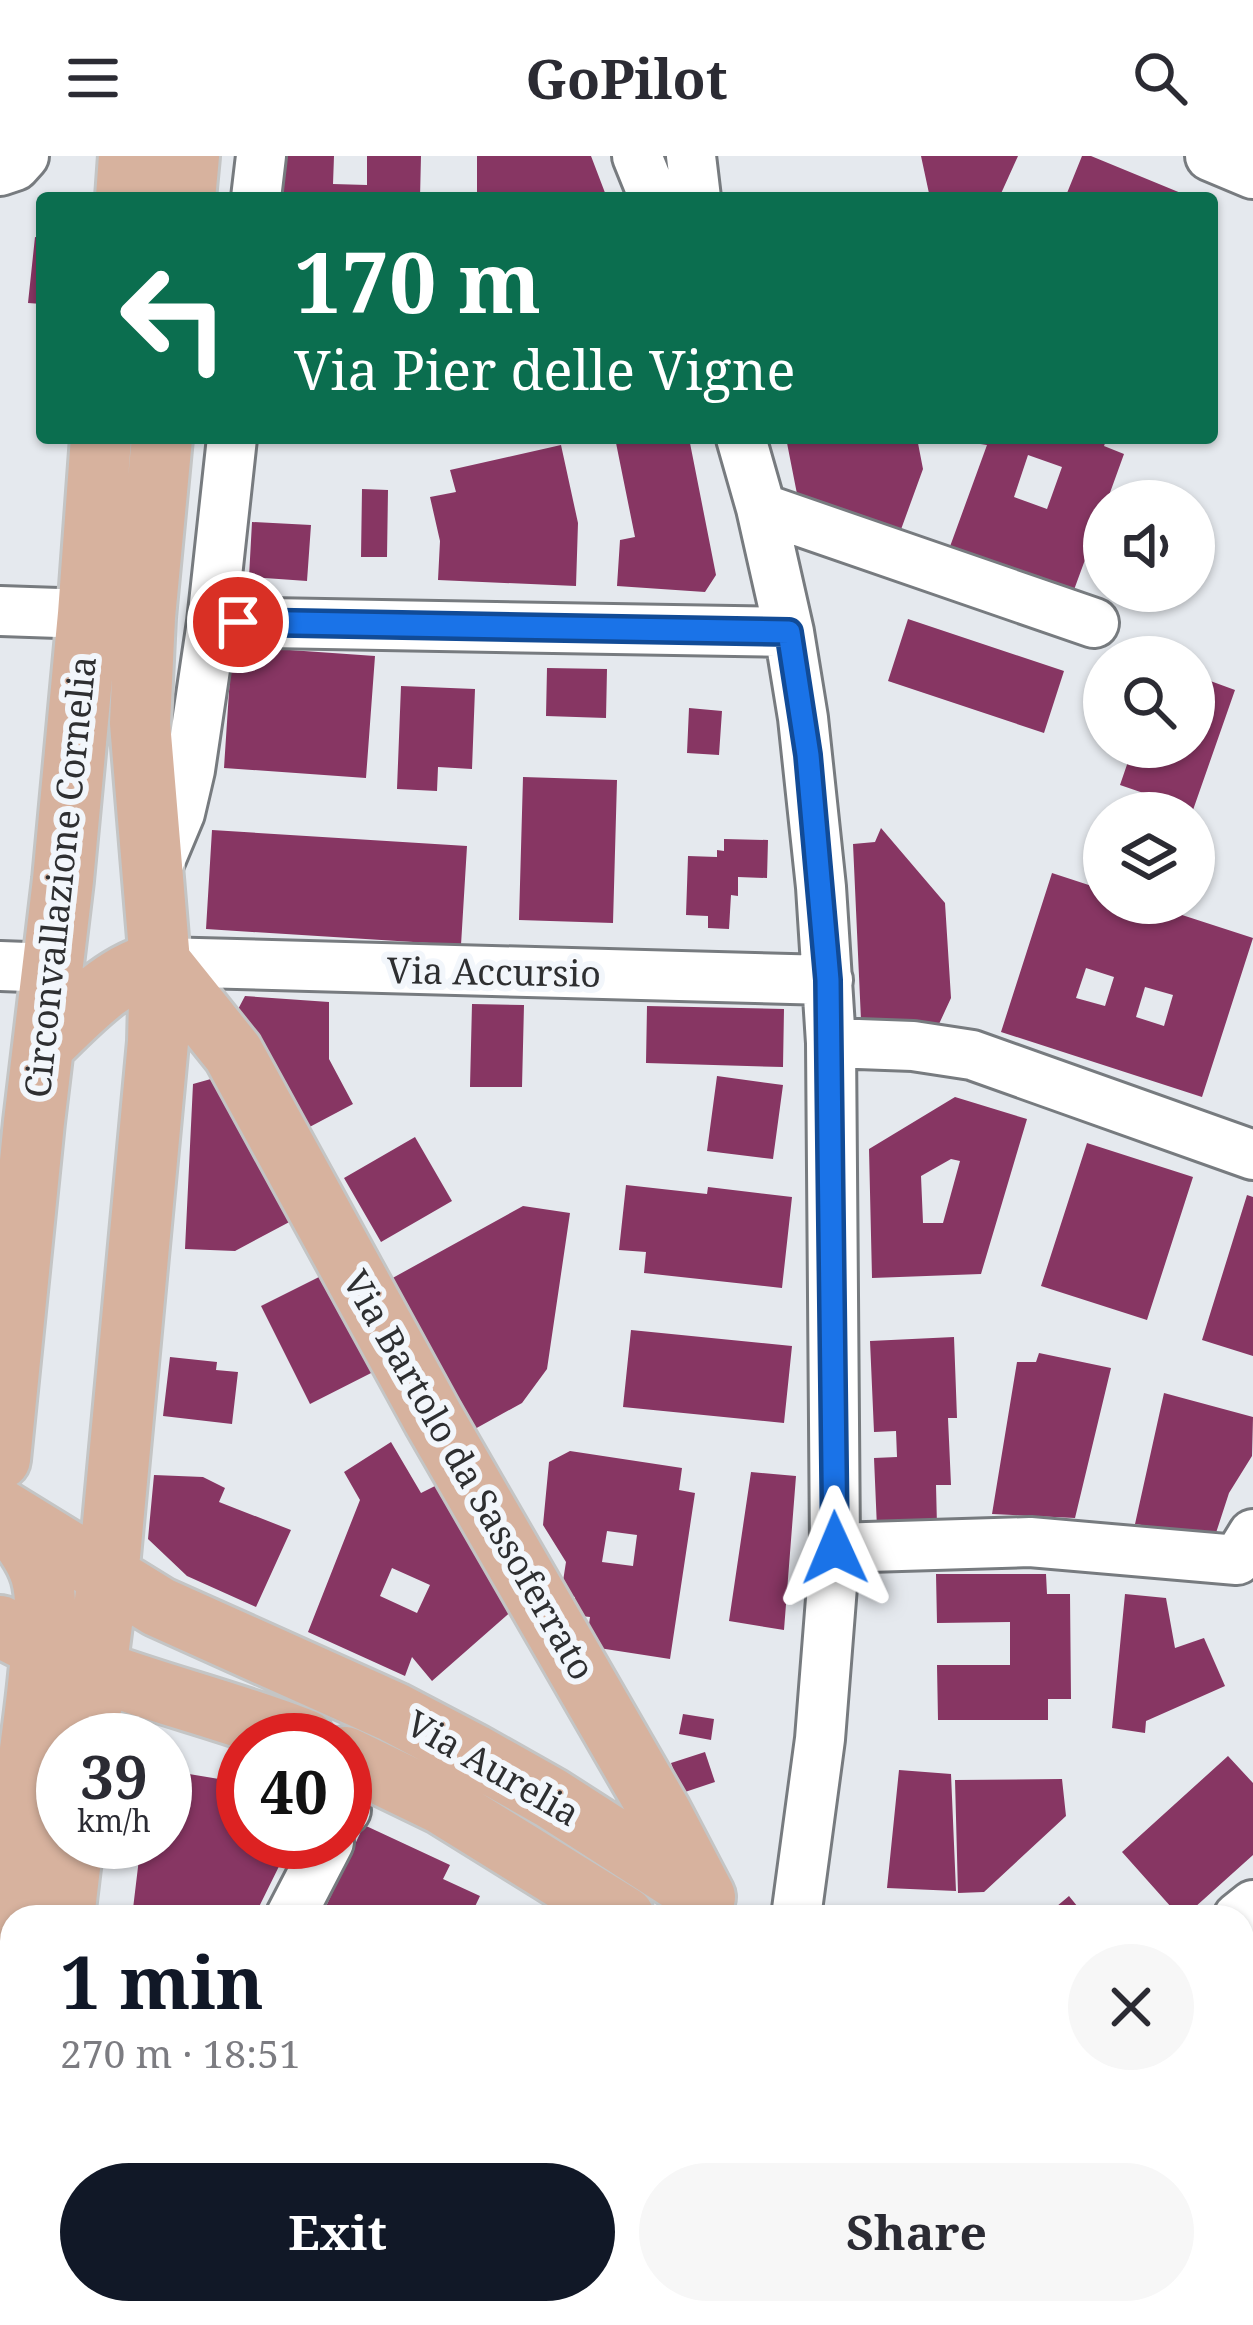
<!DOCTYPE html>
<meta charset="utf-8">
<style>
body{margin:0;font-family:"Noto Serif",serif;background:#f7f7f7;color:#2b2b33;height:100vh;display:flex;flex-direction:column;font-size:45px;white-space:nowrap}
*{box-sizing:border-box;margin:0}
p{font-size:39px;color:#7c7c81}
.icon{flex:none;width:66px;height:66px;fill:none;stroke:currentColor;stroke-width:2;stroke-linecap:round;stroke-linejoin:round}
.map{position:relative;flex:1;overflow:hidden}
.drawer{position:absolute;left:0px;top:1749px;width:1254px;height:420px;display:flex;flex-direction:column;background:#fff;border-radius:36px 36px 0 0;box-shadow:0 3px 9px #0004}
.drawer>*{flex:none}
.banner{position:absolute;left:36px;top:36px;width:1182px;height:252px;border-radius:12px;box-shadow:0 3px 9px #0004;background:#0b6e4f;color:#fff;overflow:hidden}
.fabs{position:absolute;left:1083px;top:324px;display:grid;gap:24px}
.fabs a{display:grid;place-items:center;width:132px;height:132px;border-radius:50%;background:#fff;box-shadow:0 3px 9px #0004;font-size:60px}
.speed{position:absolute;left:36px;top:1557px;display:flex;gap:24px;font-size:60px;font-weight:700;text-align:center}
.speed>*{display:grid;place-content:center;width:156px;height:156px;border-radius:50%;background:#fff;box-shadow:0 3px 9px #0004;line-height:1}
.speed small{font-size:30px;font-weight:400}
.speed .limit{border:18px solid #d22;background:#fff;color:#111}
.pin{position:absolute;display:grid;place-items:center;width:102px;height:102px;color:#fff;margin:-51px;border:6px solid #fff;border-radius:50%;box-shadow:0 3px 12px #0007}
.me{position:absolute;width:132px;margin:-66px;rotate:359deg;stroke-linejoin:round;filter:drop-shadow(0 0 9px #0008)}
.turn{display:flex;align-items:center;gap:42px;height:252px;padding:0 60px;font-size:54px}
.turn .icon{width:156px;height:156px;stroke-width:2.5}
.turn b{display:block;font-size:84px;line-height:102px}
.round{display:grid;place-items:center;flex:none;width:126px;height:126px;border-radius:63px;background:#f7f7f7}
.headline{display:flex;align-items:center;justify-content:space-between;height:204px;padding:0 60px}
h1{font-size:72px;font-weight:700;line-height:90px;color:#111827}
.cta{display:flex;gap:24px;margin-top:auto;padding:24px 60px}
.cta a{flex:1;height:138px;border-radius:72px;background:#111827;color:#fff;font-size:48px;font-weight:700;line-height:138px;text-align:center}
.cta a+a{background:#f7f7f7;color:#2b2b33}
header{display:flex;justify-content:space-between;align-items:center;height:156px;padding:0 60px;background:#fff;font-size:54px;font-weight:700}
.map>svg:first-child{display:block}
.building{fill:#873663;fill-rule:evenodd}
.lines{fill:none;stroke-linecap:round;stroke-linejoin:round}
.minor-casing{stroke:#777b7f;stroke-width:54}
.major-casing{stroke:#c4c5c5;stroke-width:66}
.minor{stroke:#fff;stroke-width:48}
.major{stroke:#d7b29e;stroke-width:60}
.route-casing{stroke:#114b97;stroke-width:30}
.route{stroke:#1a73e8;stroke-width:21}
.labels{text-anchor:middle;stroke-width:12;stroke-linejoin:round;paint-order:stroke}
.street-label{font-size:36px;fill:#2e2f31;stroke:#f2f6fb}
</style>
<header><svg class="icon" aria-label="menu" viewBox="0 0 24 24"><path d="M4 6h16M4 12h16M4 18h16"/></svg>GoPilot<svg class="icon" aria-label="search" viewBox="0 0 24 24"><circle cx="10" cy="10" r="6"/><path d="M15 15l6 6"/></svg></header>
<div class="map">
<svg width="1253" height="2169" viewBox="0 0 1253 2169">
<rect width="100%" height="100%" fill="#e5e9ee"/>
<!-- building -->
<path class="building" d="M 279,0 L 334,0 L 333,28 L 367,29 L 367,0 L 421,0 L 420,42 L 274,42 Z
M 477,0 L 591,0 L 607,42 L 477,42 Z
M 921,0 L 1018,0 L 999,42 L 930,42 Z
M 1082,0 L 1091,0 L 1193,42 L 1065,42 Z
M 35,81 L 42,82 L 42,148 L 28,147 Z
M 615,282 L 689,282 L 716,419 L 705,436 L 617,430 L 620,384 L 635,381 Z
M 786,282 L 917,282 L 923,313 L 899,379 L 798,343 Z
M 976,282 L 1107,282 L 1104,290 L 1124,298 L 1107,345 L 1104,345 L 1104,352 L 1071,442 L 948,396 L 987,289 L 974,287 ZM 1028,299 L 1062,311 L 1047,353 L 1014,341 Z
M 561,289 L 578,367 L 576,430 L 438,424 L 440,385 L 430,341 L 456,336 L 450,314 Z
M 362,333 L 388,334 L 387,401 L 361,401 Z
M 252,366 L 311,369 L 307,425 L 249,421 Z
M 908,463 L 1064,515 L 1044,577 L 888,525 Z
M 232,490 L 375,500 L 366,622 L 224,612 Z
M 547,512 L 607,513 L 606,562 L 546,560 Z
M 1194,519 L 1235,534 L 1193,654 L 1120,629 L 1133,591 L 1194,591 Z
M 401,530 L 475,533 L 472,613 L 438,611 L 437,635 L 397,633 Z
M 689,552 L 722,555 L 719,599 L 687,597 Z
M 523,621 L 617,624 L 613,767 L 519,764 Z
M 881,672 L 945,747 L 951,842 L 939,868 L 861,864 L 853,688 L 875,686 Z
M 212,674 L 467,690 L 461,789 L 206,773 Z
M 724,683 L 768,684 L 767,722 L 738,721 L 738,740 L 731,739 L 729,773 L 708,772 L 708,760 L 686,759 L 688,700 L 717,701 L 717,694 L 724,695 Z
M 1052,717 L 1104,734 L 1104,747 L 1145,747 L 1253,782 L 1202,941 L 1001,876 ZM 1086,812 L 1114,821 L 1105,850 L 1076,842 ZM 1145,831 L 1173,839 L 1164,870 L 1136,861 Z
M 245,840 L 329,846 L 329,903 L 353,948 L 302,975 L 235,859 Z
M 472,848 L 524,849 L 522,931 L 470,931 Z
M 647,850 L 784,853 L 783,911 L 646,907 Z
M 717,920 L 783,929 L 773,1003 L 707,995 Z
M 218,921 L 295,1063 L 235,1095 L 185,1093 L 193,928 Z
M 955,941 L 1027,963 L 981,1118 L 872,1122 L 869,993 ZM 951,1003 L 960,1005 L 943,1067 L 923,1067 L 921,1020 Z
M 415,981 L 452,1045 L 381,1086 L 344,1022 Z
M 1087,987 L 1193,1021 L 1147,1164 L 1041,1130 Z
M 626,1029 L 707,1038 L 708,1031 L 792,1041 L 782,1132 L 644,1117 L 646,1096 L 619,1094 Z
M 1247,1039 L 1253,1041 L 1253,1200 L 1202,1184 Z
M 523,1050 L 570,1057 L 547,1213 L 522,1247 L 473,1274 L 389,1124 Z
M 329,1116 L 379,1213 L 310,1248 L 261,1150 Z
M 631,1174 L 792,1190 L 784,1267 L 623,1251 Z
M 954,1181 L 957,1262 L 948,1262 L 951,1329 L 936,1329 L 937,1370 L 877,1372 L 874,1302 L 897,1301 L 896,1275 L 874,1276 L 870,1185 Z
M 1039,1197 L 1111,1212 L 1075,1362 L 992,1358 L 1017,1206 L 1036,1206 Z
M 170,1201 L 217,1206 L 216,1214 L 238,1216 L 232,1268 L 163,1260 Z
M 1164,1237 L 1253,1261 L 1252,1300 L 1229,1337 L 1215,1380 L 1135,1368 Z
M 391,1286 L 421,1337 L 443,1326 L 515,1452 L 432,1525 L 412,1501 L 405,1520 L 308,1476 L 360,1344 L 344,1316 ZM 392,1412 L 430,1429 L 417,1457 L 380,1440 Z
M 570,1295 L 682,1312 L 679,1334 L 695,1337 L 670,1503 L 586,1490 L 590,1461 L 572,1459 L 575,1441 L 561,1438 L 566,1406 L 543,1369 L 549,1306 ZM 607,1375 L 637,1379 L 633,1410 L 602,1406 Z
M 751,1316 L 796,1320 L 784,1474 L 729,1465 Z
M 154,1319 L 203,1321 L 225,1332 L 219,1346 L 291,1374 L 256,1451 L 187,1420 L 148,1383 Z
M 936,1418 L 1046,1418 L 1047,1438 L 1070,1438 L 1071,1543 L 1048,1543 L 1048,1564 L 938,1564 L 937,1509 L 1010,1509 L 1010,1466 L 937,1467 Z
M 1125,1438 L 1166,1442 L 1175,1492 L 1204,1482 L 1225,1530 L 1146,1565 L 1145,1577 L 1112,1572 Z
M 683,1558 L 714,1563 L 711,1584 L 679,1578 Z
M 705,1596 L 715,1626 L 682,1637 L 671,1607 Z
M 1228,1600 L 1253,1627 L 1253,1699 L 1184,1761 L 1180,1761 L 1122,1696 Z
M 165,1614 L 243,1627 L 243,1686 L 291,1686 L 254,1761 L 132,1761 L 141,1686 L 165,1686 Z
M 899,1614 L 951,1618 L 956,1735 L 887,1732 Z
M 1062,1623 L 1066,1660 L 984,1736 L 958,1737 L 955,1624 Z
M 364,1669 L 450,1709 L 443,1723 L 480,1740 L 470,1761 L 321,1761 Z
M 1069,1740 L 1086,1761 L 1044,1761 Z
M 1253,1803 L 1253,1860 L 1242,1846 L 1242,1812 Z
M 1242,1934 L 1253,1947 L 1253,2047 L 1242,2041 Z
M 102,2157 L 138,2157 L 164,2169 L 96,2169 Z
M 348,2157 L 509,2157 L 516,2160 L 512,2169 L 343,2169 Z
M 701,2157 L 860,2157 L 845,2169 L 719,2169 Z
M 999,2157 L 1158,2157 L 1164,2160 L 1162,2169 L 1006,2169 Z"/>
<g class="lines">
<defs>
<path id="minor" d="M 637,0 L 654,42
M 691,0 L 696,42
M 1210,0 L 1253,18
M 0,15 L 15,10 L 24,0
M 256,42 L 261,0
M 741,282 L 761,352 L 789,476 L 803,562 L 821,731 L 831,887 L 835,1392 L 820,1583 L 796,1761
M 761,352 L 1094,467
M 0,455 L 88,458
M 212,466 L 789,476
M 154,719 L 180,657 L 190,614 L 212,466 L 232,282
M 160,806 L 828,824
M 0,810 L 54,812
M 831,887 L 913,890 L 972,899 L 1253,999
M 835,1392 L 1030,1386 L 1237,1404 L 1253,1378
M 345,1655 L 346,1654
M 290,1761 L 329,1686
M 1238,1761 L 1253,1749
M 959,2157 L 965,2169
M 76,2169 L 83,2157
M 900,2169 L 915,2157"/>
<path id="major" d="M 126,42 L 129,0
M 185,42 L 189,0
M 160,806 L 233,897 L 433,1262 L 661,1657 L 705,1741
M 44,889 C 79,856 112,817 160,806
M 0,1303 L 34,966 L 63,724 L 88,458 L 101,282
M 0,1353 L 159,1451 L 393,1556 L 473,1598 L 551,1642 L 702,1739
M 0,1470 C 99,1527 201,1543 305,1584
M 87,1584 L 108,1421 L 158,886 L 160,806 L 140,567 L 145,461 L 162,282
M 345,1601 L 442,1648 L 624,1761
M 64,1761 L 73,1686
M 0,1829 C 7,1725 29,1623 39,1520 C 42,1489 50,1450 41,1419 C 34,1396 17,1377 2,1358
M 0,1869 L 12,1938
M 1242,2079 L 1253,2085
M 1242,2145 L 1253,2150
M 12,2169 L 14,2157"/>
</defs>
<!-- minor casing -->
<use href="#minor" class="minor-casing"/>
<!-- major casing -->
<use href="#major" class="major-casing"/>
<!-- minor -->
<use href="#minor" class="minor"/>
<!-- major -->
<use href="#major" class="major"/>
</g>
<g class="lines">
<defs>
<path id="route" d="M 238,466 L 789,476 L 808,599 L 828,824 L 835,1392"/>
</defs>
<!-- route casing -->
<use href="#route" class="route-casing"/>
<!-- route -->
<use href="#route" class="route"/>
</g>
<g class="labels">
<!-- street labels -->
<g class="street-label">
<text transform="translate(60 721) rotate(-84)" y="13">Circonvallazione Cornelia</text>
<text transform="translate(494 816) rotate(1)" y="13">Via Accursio</text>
<text transform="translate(469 1319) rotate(60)" y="13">Via Bartolo da Sassoferrato</text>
<text transform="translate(493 1612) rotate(30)" y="13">Via Aurelia</text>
</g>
</g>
</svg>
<div class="fabs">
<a><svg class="icon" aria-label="sound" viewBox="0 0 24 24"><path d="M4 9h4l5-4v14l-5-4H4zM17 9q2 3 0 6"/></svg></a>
<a><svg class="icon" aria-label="search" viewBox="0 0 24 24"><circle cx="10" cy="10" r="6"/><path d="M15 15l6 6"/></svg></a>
<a><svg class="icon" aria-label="layers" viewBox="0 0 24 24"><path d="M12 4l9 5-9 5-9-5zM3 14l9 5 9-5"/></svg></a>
</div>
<div class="speed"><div>39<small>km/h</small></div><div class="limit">40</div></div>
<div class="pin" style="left:238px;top:466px;background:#d93025"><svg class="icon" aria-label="arrive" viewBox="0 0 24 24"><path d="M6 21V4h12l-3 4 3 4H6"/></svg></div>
<svg class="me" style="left:835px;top:1392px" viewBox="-20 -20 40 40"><path d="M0-17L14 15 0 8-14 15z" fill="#1a73e8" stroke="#fff" stroke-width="4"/></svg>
<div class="banner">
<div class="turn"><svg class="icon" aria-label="left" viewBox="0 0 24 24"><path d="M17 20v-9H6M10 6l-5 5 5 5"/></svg><div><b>170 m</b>Via Pier delle Vigne</div></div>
</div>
<section class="drawer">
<div class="headline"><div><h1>1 min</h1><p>270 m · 18:51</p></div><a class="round"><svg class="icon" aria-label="close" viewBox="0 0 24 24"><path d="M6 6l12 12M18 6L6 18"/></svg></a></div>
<div class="cta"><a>Exit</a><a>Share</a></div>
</section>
</div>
